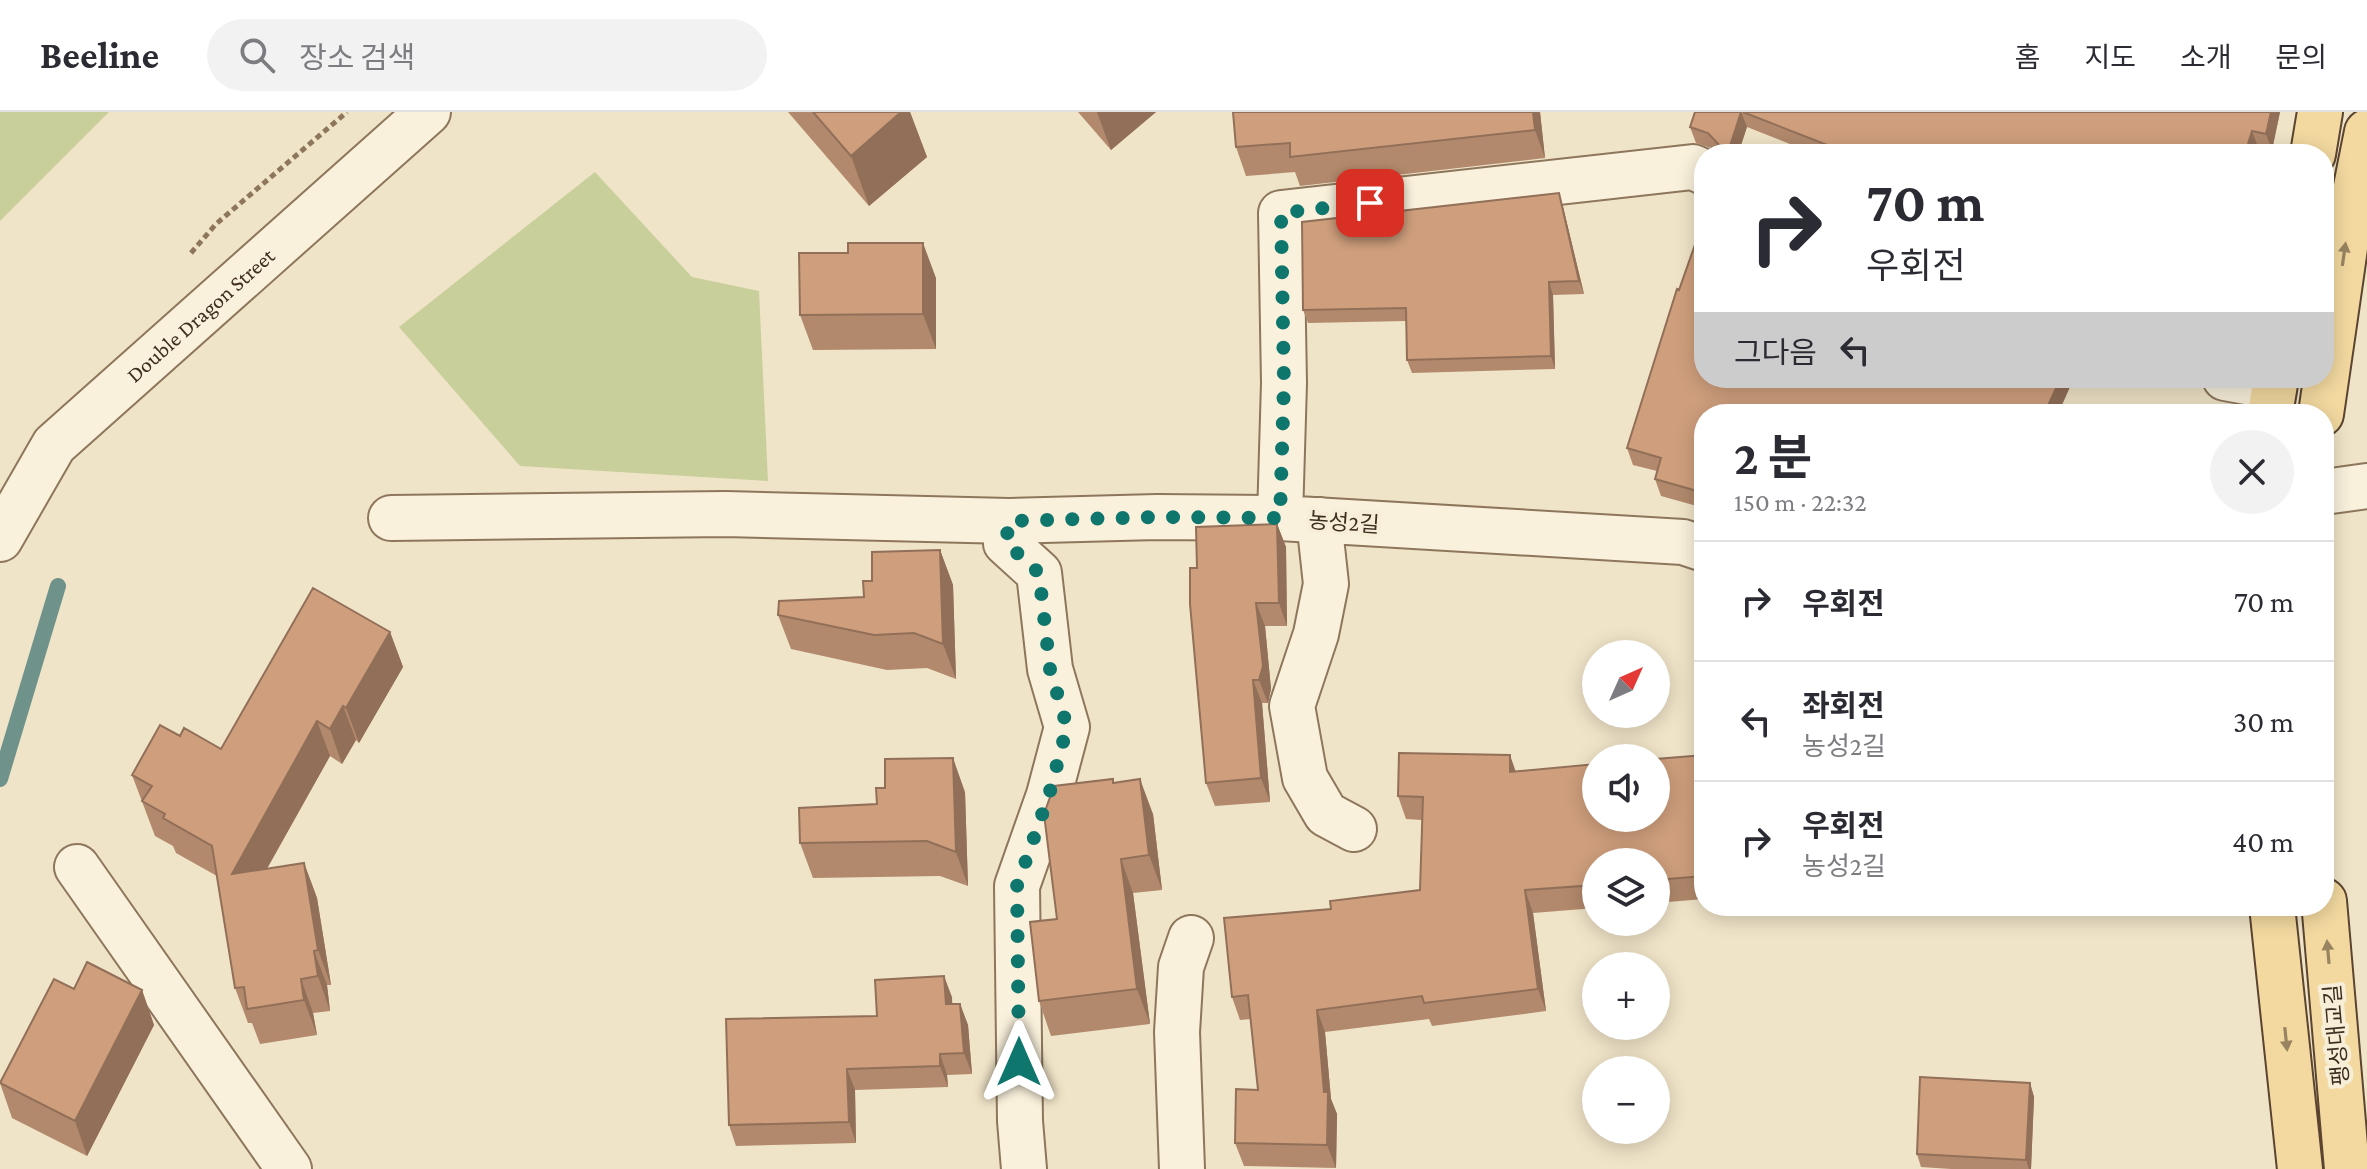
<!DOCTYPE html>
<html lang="ko">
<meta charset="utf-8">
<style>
body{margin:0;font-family:"Crimson Pro","Noto Sans KR",serif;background:#f2f2f3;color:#2b2b33;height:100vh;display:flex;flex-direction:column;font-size:30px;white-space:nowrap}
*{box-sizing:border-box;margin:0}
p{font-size:26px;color:#7c7c81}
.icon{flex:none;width:44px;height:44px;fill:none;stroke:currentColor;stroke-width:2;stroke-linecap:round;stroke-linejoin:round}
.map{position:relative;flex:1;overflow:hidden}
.details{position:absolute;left:1694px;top:292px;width:640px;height:512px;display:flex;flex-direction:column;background:#fff;border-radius:32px;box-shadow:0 4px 20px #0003}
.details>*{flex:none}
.hud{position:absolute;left:1694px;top:32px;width:640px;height:244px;border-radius:32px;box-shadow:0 4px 20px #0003;background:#fff;color:#2b2b33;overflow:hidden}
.needle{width:52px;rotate:45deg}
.tools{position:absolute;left:1582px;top:528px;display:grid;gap:16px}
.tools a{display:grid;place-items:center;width:88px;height:88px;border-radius:50%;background:#fff;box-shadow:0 4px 20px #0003;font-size:40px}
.pin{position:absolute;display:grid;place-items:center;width:68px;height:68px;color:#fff;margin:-34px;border-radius:16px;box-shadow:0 4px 12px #0006}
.me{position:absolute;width:88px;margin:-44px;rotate:0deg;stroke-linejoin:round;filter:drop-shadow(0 0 6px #0008)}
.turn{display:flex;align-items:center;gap:28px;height:168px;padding:0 40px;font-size:36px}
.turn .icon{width:104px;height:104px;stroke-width:2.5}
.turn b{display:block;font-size:56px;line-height:68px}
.then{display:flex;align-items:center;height:76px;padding:0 40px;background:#0003;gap:16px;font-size:30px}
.round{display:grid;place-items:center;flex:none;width:84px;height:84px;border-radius:42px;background:#f2f2f3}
.overview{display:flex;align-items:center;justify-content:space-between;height:136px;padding:0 40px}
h1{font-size:48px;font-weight:700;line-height:60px}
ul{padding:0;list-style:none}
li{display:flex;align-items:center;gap:24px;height:120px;padding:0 40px;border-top:2px solid #e1e1e2}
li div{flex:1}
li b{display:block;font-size:30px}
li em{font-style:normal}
header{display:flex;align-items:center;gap:48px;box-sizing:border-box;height:112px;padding:0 40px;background:#fff;border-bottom:2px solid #e1e1e2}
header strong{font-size:38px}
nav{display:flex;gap:44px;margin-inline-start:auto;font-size:28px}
.search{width:560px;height:72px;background:#f2f2f3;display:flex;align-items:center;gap:20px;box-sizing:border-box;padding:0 28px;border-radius:44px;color:#7c7c81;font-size:30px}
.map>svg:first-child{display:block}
.green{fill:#c9cf9b}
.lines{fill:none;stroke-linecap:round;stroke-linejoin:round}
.stream{stroke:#6f938a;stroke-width:16}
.minor-casing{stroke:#8d765c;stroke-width:48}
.major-casing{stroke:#5b4430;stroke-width:48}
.path{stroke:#8d765c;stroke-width:5;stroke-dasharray:6 4;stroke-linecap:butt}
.minor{stroke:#faf1dc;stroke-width:44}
.major{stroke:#f3d9a0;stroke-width:44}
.wall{fill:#b2896c}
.shaded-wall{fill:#916f58}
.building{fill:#cf9f7d;stroke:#916f58;stroke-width:2}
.oneway{fill:#988460}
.route{stroke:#0f766e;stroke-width:14;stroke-dasharray:0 25.2}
.labels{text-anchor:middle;stroke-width:8;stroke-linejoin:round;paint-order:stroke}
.street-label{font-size:22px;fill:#3d2e20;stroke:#f7eed8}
</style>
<header>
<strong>Beeline</strong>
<div class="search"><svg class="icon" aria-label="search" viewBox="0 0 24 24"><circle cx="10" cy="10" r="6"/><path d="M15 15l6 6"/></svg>장소 검색</div>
<nav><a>홈</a><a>지도</a><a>소개</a><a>문의</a></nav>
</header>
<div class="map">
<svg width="2367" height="1057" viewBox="0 0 2367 1057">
<rect width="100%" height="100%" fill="#f0e4c8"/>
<!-- green -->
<path class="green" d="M 0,0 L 109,0 L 0,109 Z
M 595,60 L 692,165 L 759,179 L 768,369 L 520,354 L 399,215 Z"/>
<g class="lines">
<!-- stream -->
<path class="stream" d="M 0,667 L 58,474"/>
<defs>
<g id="minor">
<path d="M 1704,60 L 1693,55 L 1281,101 L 1284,271 L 1280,406 L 1683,430 L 1704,437"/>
<path d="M 2225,266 L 2274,275"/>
<path d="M 2324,380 L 2367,374"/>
<path d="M 391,406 L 726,402 L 1009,409 L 1157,405 L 1280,406"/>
<path d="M 1319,408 L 1326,472 L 1316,522 L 1292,594 L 1305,666 L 1326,702 L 1354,717"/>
<path d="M 1009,409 L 1006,431 L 1039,461 L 1050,557 L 1067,615 L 1049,683 L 1017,774 L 1020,1009 L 1024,1057"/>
<path id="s1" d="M 0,427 L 54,333 L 428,0"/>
<path d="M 77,755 L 289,1057"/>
<path d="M 1182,1057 L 1177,920 L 1181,855 L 1191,826"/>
</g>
<path id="major" d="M 2313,42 L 2320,0
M 2270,302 L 2276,266
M 2321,302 L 2348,115 L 2367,20
M 2324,789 L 2347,1057
M 2272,794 L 2300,1057"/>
</defs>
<!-- minor casing -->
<use href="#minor" class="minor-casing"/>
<!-- major casing -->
<use href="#major" class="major-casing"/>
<!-- path -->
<path class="path" d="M 191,141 L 216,112 L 347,0"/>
<!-- minor -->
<use href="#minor" class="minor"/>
<!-- major -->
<use href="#major" class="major"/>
</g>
<!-- wall -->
<path class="wall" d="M 788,0 L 910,0 L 927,45 L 869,94 Z
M 1078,0 L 1156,0 L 1111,38 Z
M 1540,0 L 1545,46 L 1300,74 L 1295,60 L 1246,64 L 1236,35 Z
M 1695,0 L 2280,0 L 2272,38 L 2258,35 L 2256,42 L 1815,42 L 1747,15 L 1738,42 L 1719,42 L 1714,37 L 1696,31 L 1690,15 Z
M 1559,81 L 1563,95 L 1584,182 L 1553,183 L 1555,257 L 1412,261 L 1407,248 L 1406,209 L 1308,211 L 1303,198 Z
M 848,141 L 936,166 L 936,237 L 813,238 L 800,203 Z
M 1679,178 L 2058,302 L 1704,302 L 1704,396 L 1661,384 L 1655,367 L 1657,359 L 1633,353 L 1627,336 Z
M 1277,412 L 1286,435 L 1287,514 L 1265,514 L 1271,577 L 1268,591 L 1262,591 L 1270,690 L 1215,694 L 1206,671 L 1197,456 Z
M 940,438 L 953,473 L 956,567 L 927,556 L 887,558 L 791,537 L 778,503 L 864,485 L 872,469 Z
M 390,520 L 403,555 L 359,631 L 356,628 L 342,652 L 330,644 L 267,757 L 304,751 L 317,786 L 331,873 L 327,873 L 330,899 L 313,901 L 317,923 L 260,932 L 252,911 L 248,911 L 235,876 L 217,764 L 176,741 L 173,734 L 155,724 L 132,663 L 180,624 L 221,637 Z
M 1704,643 L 1704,787 L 1656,791 L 1656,750 L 1596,750 L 1596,796 L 1533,801 L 1546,899 L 1432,914 L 1429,907 L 1325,920 L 1331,987 L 1337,1002 L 1336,1056 L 1244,1054 L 1235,1031 L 1258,978 L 1251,907 L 1240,908 L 1232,885 L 1331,797 L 1420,778 L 1422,708 L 1406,707 L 1398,684 L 1516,659 Z
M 1113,667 L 1114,671 L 1153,702 L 1162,778 L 1133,781 L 1150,912 L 1051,924 L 1039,889 L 1057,807 Z
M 965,680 L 968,774 L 940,764 L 813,766 L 800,731 L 877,692 Z
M 74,877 L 142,878 L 154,913 L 87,1044 L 12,1006 L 0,971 Z
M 952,885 L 952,892 L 960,892 L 968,913 L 972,962 L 947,963 L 948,975 L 855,978 L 856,1031 L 736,1034 L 729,1013 L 877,904 Z
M 2030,971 L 2034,985 L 2031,1057 L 1951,1057 L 1921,1055 L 1917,1042 Z"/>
<!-- shaded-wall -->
<path class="shaded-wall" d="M 901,0 L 910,0 L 927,45 L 869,94 L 851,44 Z
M 1097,0 L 1156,0 L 1111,38 Z
M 1533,0 L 1540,0 L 1545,46 L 1535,18 Z
M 1741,0 L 1747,15 L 1738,42 L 1730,42 L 1729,37 Z
M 2271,0 L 2280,0 L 2272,38 L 2266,22 Z
M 2252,19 L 2258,35 L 2256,42 L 2245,42 Z
M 1559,81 L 1563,95 L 1584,182 L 1579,169 Z
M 923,131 L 936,166 L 936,237 L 923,202 Z
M 1549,170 L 1553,183 L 1555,257 L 1551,244 Z
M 2061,266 L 2074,266 L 2058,302 L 2044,302 Z
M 1277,412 L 1286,435 L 1287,514 L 1279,491 Z
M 940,438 L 953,473 L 956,567 L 943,532 Z
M 1256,491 L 1265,514 L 1271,577 L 1268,591 L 1259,568 Z
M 390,520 L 403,555 L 359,631 L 346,596 Z
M 1253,568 L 1262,591 L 1270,690 L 1261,666 Z
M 343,594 L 356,628 L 342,652 L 330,617 Z
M 317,609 L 330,644 L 244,797 L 232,762 Z
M 1510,643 L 1518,666 L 1510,660 Z
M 953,646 L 965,680 L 968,774 L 956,740 Z
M 1140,667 L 1153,702 L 1162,778 L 1149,743 Z
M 1121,747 L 1133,781 L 1150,912 L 1137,877 Z
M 304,751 L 317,786 L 331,873 L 318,838 Z
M 1525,778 L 1533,801 L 1546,899 L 1538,877 Z
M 314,839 L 327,873 L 330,899 L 318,864 Z
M 944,864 L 952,885 L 953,913 L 946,892 Z
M 301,867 L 313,901 L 317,923 L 304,888 Z
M 142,878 L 154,913 L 87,1044 L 75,1009 Z
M 960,892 L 968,913 L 972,962 L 964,941 Z
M 1317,898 L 1325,920 L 1331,987 L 1337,1002 L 1336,1056 L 1327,1033 L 1324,980 Z
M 940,942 L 947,963 L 948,975 L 940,954 Z
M 847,957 L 855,978 L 856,1031 L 849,1010 Z
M 2030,971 L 2034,985 L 2031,1057 L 2029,1057 L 2026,1048 Z"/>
<!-- building -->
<path class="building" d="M 813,0 L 901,0 L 851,44 Z
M 1233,0 L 1533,0 L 1535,18 L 1290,45 L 1290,31 L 1236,35 Z
M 1695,0 L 1741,0 L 1729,37 L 1720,34 L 1708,21 L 1690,15 Z
M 1743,0 L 2271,0 L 2266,22 L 2252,19 L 2245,42 L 1850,42 Z
M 1559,81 L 1579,169 L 1549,170 L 1551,244 L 1407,248 L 1406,196 L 1303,198 L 1302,110 Z
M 1704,107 L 1704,266 L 2061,266 L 2044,302 L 1704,302 L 1704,381 L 1655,367 L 1661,346 L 1627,336 L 1677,177 L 1679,178 Z
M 848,131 L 923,131 L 923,202 L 800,203 L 799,141 L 848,141 Z
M 1277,412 L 1279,491 L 1256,491 L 1263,554 L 1259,568 L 1253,568 L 1261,666 L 1206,671 L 1190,492 L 1190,456 L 1197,456 L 1196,415 Z
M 940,438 L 943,532 L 914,521 L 874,523 L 778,503 L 779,489 L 864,485 L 863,469 L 872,469 L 872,440 Z
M 313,476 L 390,520 L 346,596 L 343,594 L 330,617 L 317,609 L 232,762 L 304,751 L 318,838 L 314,839 L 318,864 L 301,867 L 304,888 L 247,897 L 244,875 L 235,876 L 212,734 L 163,706 L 165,702 L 142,689 L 152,674 L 132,663 L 160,613 L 180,624 L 184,616 L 221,637 Z
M 1399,641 L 1510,643 L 1510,660 L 1596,652 L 1596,706 L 1656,706 L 1656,647 L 1704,643 L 1704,764 L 1656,768 L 1656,750 L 1596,750 L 1596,773 L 1525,778 L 1538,877 L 1424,891 L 1422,884 L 1317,898 L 1324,980 L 1328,980 L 1327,1033 L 1235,1031 L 1236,977 L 1258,978 L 1248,883 L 1232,885 L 1224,806 L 1331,797 L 1330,789 L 1420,778 L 1423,685 L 1398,684 Z
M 953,646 L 956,740 L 927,729 L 800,731 L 799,696 L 877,692 L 876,676 L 885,676 L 885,647 Z
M 1113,667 L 1113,671 L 1140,667 L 1149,743 L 1121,747 L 1137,877 L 1039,889 L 1030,810 L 1057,807 L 1044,702 L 1054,674 Z
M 87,850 L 142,878 L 75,1009 L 0,971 L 54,867 L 74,877 Z
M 944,864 L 946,892 L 960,892 L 964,941 L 940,942 L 940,954 L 847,957 L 849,1010 L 729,1013 L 726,907 L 877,904 L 875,868 Z
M 1920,965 L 2030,971 L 2026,1048 L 1917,1042 Z"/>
<!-- one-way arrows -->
<defs><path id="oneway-solid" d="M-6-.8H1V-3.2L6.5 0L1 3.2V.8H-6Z" transform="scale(2)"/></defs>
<g class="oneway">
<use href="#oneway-solid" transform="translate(2344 142) rotate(-82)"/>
<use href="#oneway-solid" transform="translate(2328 840) rotate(-95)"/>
<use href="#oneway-solid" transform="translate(2286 927) rotate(84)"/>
</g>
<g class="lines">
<!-- route -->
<path class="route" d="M 1019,950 L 1017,774 L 1049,683 L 1067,615 L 1050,557 L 1039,461 L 1006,431 L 1009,409 L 1157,405 L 1280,406 L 1284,271 L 1281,101 L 1370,91"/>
</g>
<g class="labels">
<!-- street labels -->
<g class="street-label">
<text dy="8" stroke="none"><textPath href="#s1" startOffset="304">Double Dragon Street</textPath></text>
<text transform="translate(1344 410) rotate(4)" y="8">농성2길</text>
<text transform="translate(2336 923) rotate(-95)" y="8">팽성대교길</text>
</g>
</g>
</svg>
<div class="tools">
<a><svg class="needle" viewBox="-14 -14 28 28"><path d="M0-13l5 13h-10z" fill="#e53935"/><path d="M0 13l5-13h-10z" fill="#7c7c81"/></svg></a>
<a><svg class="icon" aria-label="sound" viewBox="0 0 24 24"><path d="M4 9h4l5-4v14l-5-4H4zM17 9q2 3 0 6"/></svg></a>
<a><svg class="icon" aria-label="layers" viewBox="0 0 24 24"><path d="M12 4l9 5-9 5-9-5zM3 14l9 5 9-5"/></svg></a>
<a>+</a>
<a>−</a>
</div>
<div class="pin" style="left:1370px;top:91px;background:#d93025"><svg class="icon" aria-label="arrive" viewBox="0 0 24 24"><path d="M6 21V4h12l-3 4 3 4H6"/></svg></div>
<svg class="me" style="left:1019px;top:950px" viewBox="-20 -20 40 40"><path d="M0-17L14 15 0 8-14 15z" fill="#0f766e" stroke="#fff" stroke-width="4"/></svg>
<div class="hud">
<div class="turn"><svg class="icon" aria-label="right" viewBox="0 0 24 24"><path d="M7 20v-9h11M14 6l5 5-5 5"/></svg><div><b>70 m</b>우회전</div></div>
<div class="then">그다음<svg class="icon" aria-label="left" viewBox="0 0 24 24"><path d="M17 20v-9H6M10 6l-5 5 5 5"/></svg></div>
</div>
<section class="details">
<div class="overview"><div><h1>2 분</h1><p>150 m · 22:32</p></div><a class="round"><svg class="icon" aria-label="close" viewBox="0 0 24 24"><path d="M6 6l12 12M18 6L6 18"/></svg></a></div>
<ul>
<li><svg class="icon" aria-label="right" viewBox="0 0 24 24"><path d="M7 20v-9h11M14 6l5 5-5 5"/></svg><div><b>우회전</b></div><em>70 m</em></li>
<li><svg class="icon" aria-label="left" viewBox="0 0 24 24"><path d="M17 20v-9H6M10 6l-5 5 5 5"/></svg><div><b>좌회전</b><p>농성2길</p></div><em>30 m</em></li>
<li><svg class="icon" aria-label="right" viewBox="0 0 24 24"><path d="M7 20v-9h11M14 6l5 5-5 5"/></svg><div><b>우회전</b><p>농성2길</p></div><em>40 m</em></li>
</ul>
</section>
</div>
